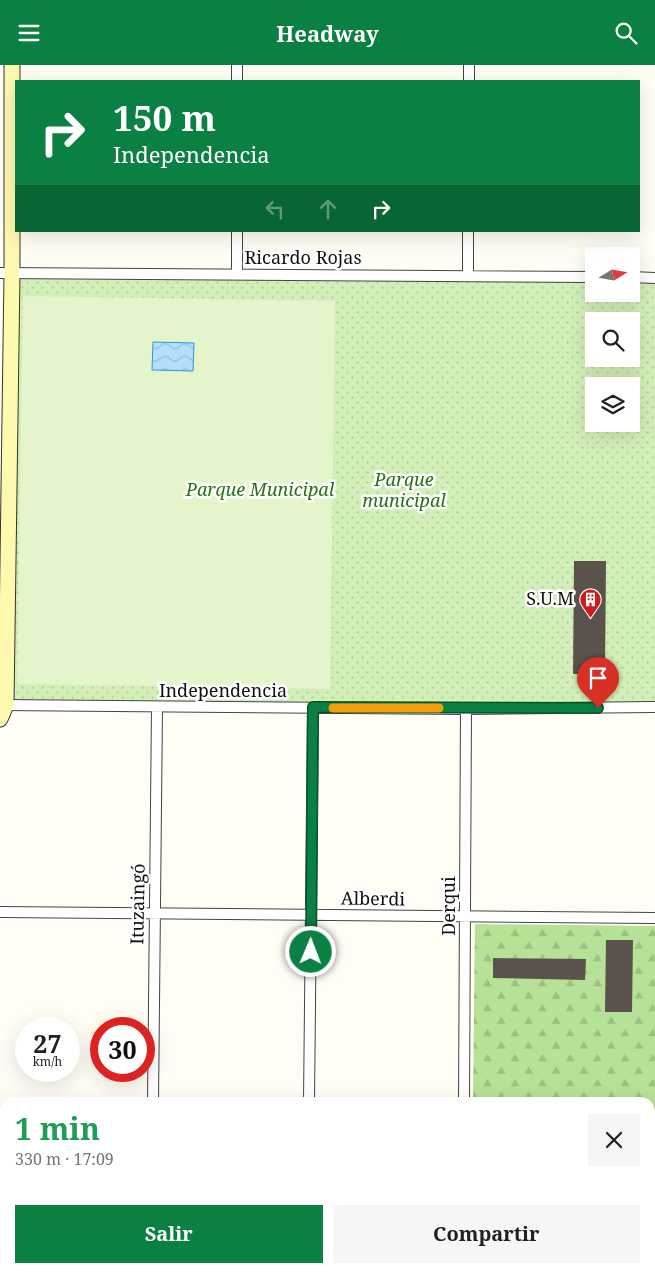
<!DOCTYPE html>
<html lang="es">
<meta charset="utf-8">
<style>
body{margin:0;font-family:"Noto Serif",serif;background:#f6f6f6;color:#202124;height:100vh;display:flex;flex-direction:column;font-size:19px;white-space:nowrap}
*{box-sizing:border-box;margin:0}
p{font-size:16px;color:#757577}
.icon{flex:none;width:28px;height:28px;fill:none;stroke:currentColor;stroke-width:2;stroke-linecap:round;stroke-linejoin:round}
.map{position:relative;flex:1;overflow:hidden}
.drawer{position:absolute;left:0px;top:1032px;width:655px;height:176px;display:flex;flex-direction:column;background:#fff;border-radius:15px 15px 0 0;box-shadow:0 5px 20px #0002}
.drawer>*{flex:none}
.hud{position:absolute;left:15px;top:15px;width:625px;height:152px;border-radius:0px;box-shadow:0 5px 20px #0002;background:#0b8043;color:#fff;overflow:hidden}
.needle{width:32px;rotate:79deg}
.controls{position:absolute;left:585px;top:182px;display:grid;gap:10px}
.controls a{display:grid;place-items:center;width:55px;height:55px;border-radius:0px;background:#fff;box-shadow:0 5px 20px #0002;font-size:25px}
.speed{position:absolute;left:15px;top:952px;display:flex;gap:10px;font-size:25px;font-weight:700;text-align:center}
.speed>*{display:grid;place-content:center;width:65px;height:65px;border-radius:50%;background:#fff;box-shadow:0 5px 20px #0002;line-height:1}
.speed small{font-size:12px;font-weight:400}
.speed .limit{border:8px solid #d22;background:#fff;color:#111}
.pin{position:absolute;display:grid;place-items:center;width:42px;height:42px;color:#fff;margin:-51px -21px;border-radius:50% 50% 50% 0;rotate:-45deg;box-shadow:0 0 5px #0007}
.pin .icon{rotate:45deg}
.me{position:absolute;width:55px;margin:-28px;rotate:1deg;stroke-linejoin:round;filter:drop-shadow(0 0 4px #0008)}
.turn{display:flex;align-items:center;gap:18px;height:105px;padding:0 15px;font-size:22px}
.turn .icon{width:65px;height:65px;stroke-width:2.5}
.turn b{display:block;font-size:35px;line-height:42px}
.lanes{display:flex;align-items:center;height:48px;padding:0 15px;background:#0003;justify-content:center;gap:25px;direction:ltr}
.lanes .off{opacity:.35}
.round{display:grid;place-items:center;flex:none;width:52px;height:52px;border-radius:0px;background:#f6f6f6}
.overview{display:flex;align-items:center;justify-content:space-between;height:85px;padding:0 15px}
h1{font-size:30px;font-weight:700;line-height:38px;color:#1e9e55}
.action{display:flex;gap:10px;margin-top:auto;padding:10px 15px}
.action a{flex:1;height:58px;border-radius:0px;background:#0b8043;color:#fff;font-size:20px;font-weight:700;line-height:58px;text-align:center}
.action a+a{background:#f6f6f6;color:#202124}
header{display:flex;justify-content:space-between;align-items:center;height:65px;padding:0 15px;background:#0b8043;color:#fff;font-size:22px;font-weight:700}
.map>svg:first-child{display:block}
.forest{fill:url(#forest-firs)}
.park{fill:url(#park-dots);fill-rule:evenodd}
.pitch{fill:#e5f5cb}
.water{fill:url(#water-waves);stroke:#3293db}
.building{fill:#5b524c}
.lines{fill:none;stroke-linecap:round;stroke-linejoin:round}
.minor-casing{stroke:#444;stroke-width:12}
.secondary-casing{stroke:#333;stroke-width:17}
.minor{stroke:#fff;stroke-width:10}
.secondary{stroke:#fff8af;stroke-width:15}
.route-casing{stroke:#07532c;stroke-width:12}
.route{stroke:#0b8043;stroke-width:9}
.slow{stroke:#f59e0b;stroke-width:9}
.labels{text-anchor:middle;stroke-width:5;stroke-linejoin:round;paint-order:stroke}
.street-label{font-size:18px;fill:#111;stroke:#fff}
.park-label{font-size:18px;font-style:italic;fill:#287118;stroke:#fff}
.poi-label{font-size:18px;fill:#111;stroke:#fff;text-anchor:end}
</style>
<header><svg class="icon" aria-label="menu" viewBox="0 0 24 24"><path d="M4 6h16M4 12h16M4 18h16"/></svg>Headway<svg class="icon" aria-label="search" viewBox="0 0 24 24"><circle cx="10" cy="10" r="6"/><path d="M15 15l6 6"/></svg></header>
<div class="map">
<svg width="655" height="1208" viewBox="0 0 655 1208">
<defs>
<pattern id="forest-firs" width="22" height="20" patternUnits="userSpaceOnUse" patternTransform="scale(1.25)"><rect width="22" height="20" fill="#b6e196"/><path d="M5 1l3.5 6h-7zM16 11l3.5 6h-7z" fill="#9bc080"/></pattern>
<pattern id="park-dots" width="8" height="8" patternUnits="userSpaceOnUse" patternTransform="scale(1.25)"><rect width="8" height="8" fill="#d3efb8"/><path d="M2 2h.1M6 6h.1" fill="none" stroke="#b4cc9d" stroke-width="1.8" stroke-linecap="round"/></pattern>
<pattern id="water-waves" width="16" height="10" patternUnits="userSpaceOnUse" patternTransform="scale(1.25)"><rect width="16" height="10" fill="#b3dffc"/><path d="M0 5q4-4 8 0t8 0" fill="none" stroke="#99bed7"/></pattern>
</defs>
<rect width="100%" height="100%" fill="#fffdf4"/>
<!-- forest -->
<path class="forest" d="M 475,859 L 655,861 L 655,1057 L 650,1057 L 650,1038 L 473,1038 Z"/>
<!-- park -->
<path class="park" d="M 12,208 L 594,212 L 594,229 L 631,229 L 631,212 L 655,213 L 655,642 L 6,640 ZM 594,256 L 631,256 L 631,294 L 594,294 ZM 594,321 L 631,321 L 631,359 L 594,359 Z"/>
<!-- pitch -->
<path class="pitch" d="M 23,231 L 335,236 L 330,624 L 17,619 Z"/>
<!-- water -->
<path class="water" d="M 153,277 L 194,278 L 193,306 L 152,305 Z"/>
<!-- building -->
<path class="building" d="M 574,496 L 606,496 L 605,609 L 573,609 Z
M 606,875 L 633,875 L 632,947 L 605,947 Z
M 493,893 L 586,894 L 585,915 L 493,913 Z"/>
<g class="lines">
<defs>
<path id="minor" d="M 237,16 L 237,0
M 469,16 L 469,0
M 0,208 L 594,212
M 237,209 L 237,166
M 468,210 L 468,166
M 631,212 L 655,213
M 1,640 L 466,644 L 655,642
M 0,847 L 655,853
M 153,1038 L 157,642
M 309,1038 L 313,643
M 464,1038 L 466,644
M 0,1065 L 5,1065
M 650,1070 L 655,1070
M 151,1208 L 151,1204
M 309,1208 L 309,1204
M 463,1208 L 463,1204
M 570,1208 L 570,1204"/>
<path id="secondary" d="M 0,654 L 6,640 L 12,208 L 12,0"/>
</defs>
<!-- minor casing -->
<use href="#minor" class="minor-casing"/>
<!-- secondary casing -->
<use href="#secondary" class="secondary-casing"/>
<!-- minor -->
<use href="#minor" class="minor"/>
<!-- secondary -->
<use href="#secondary" class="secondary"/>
</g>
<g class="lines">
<defs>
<path id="route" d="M 311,887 L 313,642 L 598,643"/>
</defs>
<!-- route casing -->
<use href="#route" class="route-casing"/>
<!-- route -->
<use href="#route" class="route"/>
<!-- slow -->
<path class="slow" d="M 333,643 L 439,643"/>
</g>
<!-- icons -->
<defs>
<symbol id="building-pin" viewBox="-11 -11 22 30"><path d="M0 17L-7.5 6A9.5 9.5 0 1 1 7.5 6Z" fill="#d1181c" stroke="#fff"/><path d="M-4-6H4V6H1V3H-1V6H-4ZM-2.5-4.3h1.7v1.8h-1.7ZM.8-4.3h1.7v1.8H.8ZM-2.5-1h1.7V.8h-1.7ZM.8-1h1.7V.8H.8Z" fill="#fff"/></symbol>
</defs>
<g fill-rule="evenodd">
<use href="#building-pin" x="578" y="522" width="25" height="34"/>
</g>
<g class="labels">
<!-- street labels -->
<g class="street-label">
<text x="303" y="199">Ricardo Rojas</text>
<text x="223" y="632">Independencia</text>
<text transform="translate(373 834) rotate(1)" y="6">Alberdi</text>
<text transform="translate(138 839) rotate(-89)" y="6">Ituzaingó</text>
<text transform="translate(449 841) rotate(-90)" y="6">Derqui</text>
</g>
<!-- park labels -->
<g class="park-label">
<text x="404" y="421">Parque<tspan x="404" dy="21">municipal</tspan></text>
<text x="260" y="431">Parque Municipal</text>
</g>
<!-- poi labels -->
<g class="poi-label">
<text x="574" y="540">S.U.M</text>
</g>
</g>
</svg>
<div class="controls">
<a><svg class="needle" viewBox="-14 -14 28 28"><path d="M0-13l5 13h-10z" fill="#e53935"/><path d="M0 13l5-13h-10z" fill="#757577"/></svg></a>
<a><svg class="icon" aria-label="search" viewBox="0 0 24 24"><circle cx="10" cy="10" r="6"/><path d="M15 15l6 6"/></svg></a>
<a><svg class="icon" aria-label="layers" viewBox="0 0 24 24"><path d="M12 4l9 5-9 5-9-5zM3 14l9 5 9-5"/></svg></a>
</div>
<div class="speed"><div>27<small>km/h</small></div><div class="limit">30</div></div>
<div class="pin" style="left:598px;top:643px;background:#d93025"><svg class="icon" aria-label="arrive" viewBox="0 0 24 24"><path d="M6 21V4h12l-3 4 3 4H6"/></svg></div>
<svg class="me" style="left:311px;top:887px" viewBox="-20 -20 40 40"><circle r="17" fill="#0b8043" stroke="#fff" stroke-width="3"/><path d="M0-11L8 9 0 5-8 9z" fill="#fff"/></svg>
<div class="hud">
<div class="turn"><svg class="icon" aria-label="right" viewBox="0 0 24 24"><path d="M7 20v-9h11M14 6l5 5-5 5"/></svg><div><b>150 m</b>Independencia</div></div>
<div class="lanes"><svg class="icon off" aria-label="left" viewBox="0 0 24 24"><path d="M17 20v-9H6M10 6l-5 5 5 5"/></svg><svg class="icon off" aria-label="ahead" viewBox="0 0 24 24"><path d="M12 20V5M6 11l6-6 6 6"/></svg><svg class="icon" aria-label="right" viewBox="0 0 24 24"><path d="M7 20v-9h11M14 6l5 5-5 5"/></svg></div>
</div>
<section class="drawer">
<div class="overview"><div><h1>1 min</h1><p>330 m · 17:09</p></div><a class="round"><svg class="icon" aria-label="close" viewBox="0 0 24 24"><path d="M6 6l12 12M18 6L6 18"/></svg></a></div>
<div class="action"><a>Salir</a><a>Compartir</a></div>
</section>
</div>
